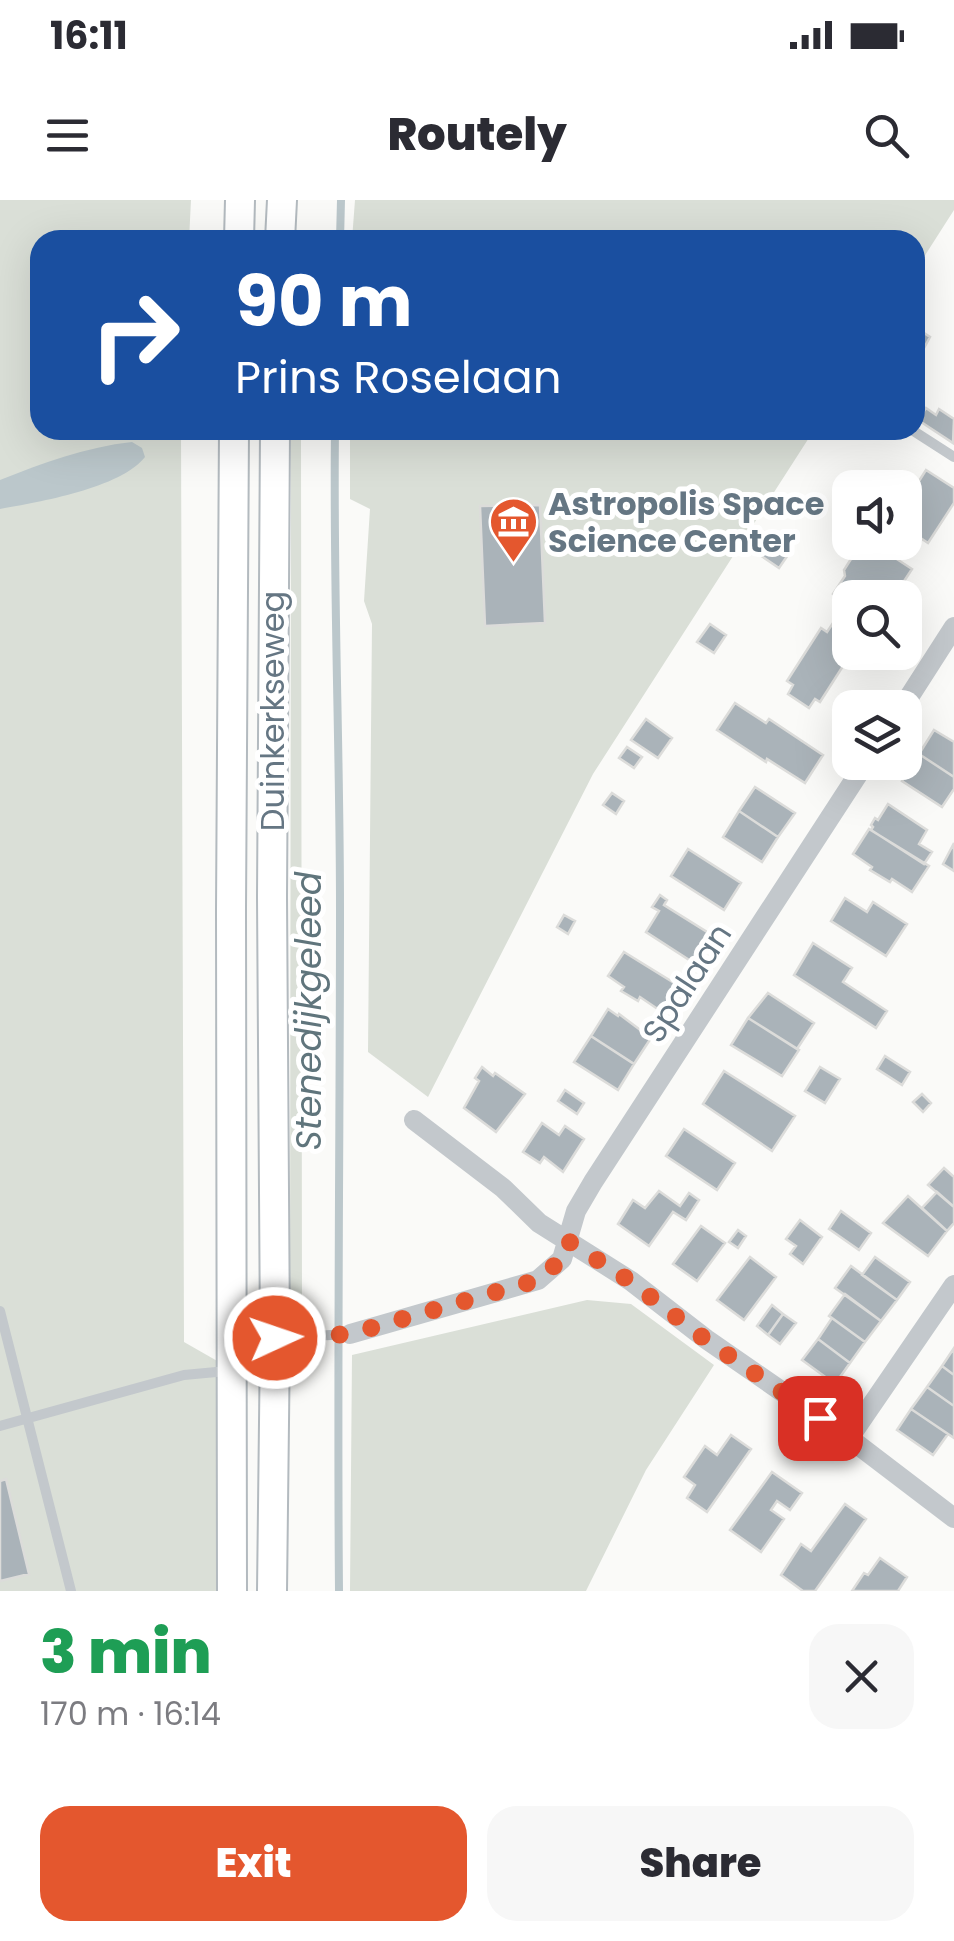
<!DOCTYPE html>
<meta charset="utf-8">
<style>
body{margin:0;font-family:Poppins,sans-serif;background:#f7f7f7;color:#2b2b33;height:100vh;display:flex;flex-direction:column;font-size:38px;white-space:nowrap}
*{box-sizing:border-box;margin:0}
p{font-size:32px;color:#7c7c81}
.icon{flex:none;width:55px;height:55px;fill:none;stroke:currentColor;stroke-width:2;stroke-linecap:round;stroke-linejoin:round}
.map{position:relative;height:1391px;overflow:hidden}
.drawer{display:flex;flex-direction:column;background:#fff;flex:1}
.drawer>*{flex:none}
.banner{position:absolute;left:30px;top:30px;width:895px;height:210px;border-radius:30px;box-shadow:0 10px 40px #0002;background:#1a4fa0;color:#fff;overflow:hidden}
.controls{position:absolute;left:832px;top:270px;display:grid;gap:20px}
.controls a{display:grid;place-items:center;width:90px;height:90px;border-radius:20px;background:#fff;box-shadow:0 10px 40px #0002;font-size:50px}
.pin{position:absolute;display:grid;place-items:center;width:85px;height:85px;color:#fff;margin:-42px;border-radius:20px;box-shadow:0 5px 15px #0006}
.me{position:absolute;width:110px;margin:-55px;rotate:87deg;stroke-linejoin:round;filter:drop-shadow(0 0 8px #0008)}
.turn{display:flex;align-items:center;gap:35px;height:210px;padding:0 40px;font-size:45px}
.turn .icon{width:130px;height:130px;stroke-width:2.5}
.turn b{display:block;font-size:70px;line-height:85px}
.round{display:grid;place-items:center;flex:none;width:105px;height:105px;border-radius:30px;background:#f7f7f7}
.headline{display:flex;align-items:center;justify-content:space-between;height:170px;padding:0 40px}
h1{font-size:60px;font-weight:800;line-height:75px;color:#1e9e55}
.button{display:flex;gap:20px;margin-top:auto;padding:20px 40px}
.button a{flex:1;height:115px;border-radius:30px;background:#e4572e;color:#fff;font-size:40px;font-weight:800;line-height:115px;text-align:center}
.button a+a{background:#f7f7f7;color:#2b2b33}
.status{display:flex;justify-content:space-between;align-items:center;height:70px;padding:0 50px;background:#fff;direction:ltr}
.status svg{height:28px;fill:currentColor}
header{display:flex;justify-content:space-between;align-items:center;height:130px;padding:0 40px;background:#fff;font-size:45px;font-weight:800}
.map>svg:first-child{display:block}
.green{fill:#dadfd7}
.water{fill:#bbc7cb}
.lines{fill:none;stroke-linecap:round;stroke-linejoin:round}
.stream{stroke:#bbc7cb;stroke-width:8}
.building{fill:#aab3b9;stroke:#dcdcda;stroke-width:2.5}
.secondary-casing{stroke:#b3babf;stroke-width:32}
.service{stroke:#c3c8cc;stroke-width:10}
.minor{stroke:#c3c8cc;stroke-width:20}
.secondary{stroke:#fff;stroke-width:28}
.route{stroke:#e4572e;stroke-width:18;stroke-dasharray:0 32.4}
.labels{text-anchor:middle;stroke-width:10;stroke-linejoin:round;paint-order:stroke}
.poi-label{font-size:32px;font-weight:bold;fill:#657683;stroke:#fff;text-anchor:start}
.street-label{font-size:32px;fill:#657683;stroke:#fff}
.water-label{font-size:35px;font-style:italic;fill:#60757c;stroke:#fff}
</style>
<div class="status"><b>16:11</b><svg viewBox="0 0 49 12"><path d="M0 12V9h3v3zM5 12V6h3v6zM10 12V3h3v9zM15 12V0h3v12zM26 1h20v11H26zM47 4h2v5h-2z"/></svg></div>
<header><svg class="icon" aria-label="menu" viewBox="0 0 24 24"><path d="M4 6h16M4 12h16M4 18h16"/></svg>Routely<svg class="icon" aria-label="search" viewBox="0 0 24 24"><circle cx="10" cy="10" r="6"/><path d="M15 15l6 6"/></svg></header>
<div class="map">
<svg width="954" height="1391" viewBox="0 0 954 1391">
<rect width="100%" height="100%" fill="#fafaf8"/>
<!-- green -->
<path class="green" d="M 0,0 L 191,0 L 189,40 L 40,40 L 40,230 L 181,230 L 184,1142 L 233,1170 L 232,1391 L 0,1391 Z
M 355,0 L 954,0 L 954,10 L 915,71 L 915,40 L 352,40 Z
M 291,230 L 301,230 L 302,1120 L 290,1106 Z
M 350,230 L 814,230 L 593,574 L 428,897 L 368,852 L 372,424 L 364,401 L 370,309 L 350,299 Z
M 587,1100 L 631,1104 L 714,1165 L 646,1270 L 586,1391 L 350,1391 L 352,1155 Z"/>
<!-- water -->
<path class="water" d="M 132,242 L 142,248 L 145,257 C 121,288 39,302 0,309 L 0,280 C 43,263 86,247 132,242 Z"/>
<g class="lines">
<!-- stream -->
<path class="stream" d="M 340,40 L 341,0
M 335,230 C 333,389 340,549 340,708 C 340,936 337,1163 339,1391"/>
</g>
<!-- building -->
<path class="building" d="M 915,127 L 930,137 L 924,148 L 915,142 Z
M 926,208 L 936,215 L 939,209 L 954,219 L 953,243 L 918,220 Z
M 926,270 L 954,288 L 954,303 L 928,343 L 922,339 L 914,352 L 900,342 L 905,342 L 905,303 Z
M 854,282 L 863,288 L 850,288 L 850,310 L 840,304 L 838,293 L 843,284 Z
M 540,305 L 545,423 L 485,426 L 480,306 Z
M 845,307 L 850,310 L 850,336 L 839,328 L 836,317 L 839,317 Z
M 763,331 L 792,349 L 779,368 L 751,349 Z
M 860,342 L 897,342 L 889,354 L 912,369 L 897,392 L 894,390 L 890,398 L 850,398 L 850,405 L 833,394 L 845,376 L 844,370 L 851,359 L 857,358 L 865,346 Z
M 833,423 L 850,435 L 849,446 L 850,452 L 852,452 L 820,502 L 815,499 L 809,508 L 788,494 L 793,485 L 787,481 L 821,428 L 827,432 Z
M 710,424 L 726,435 L 714,453 L 697,442 Z
M 735,503 L 766,523 L 769,519 L 823,555 L 805,583 L 767,559 L 766,562 L 717,530 Z
M 646,519 L 672,538 L 658,558 L 631,540 Z
M 934,530 L 954,542 L 954,577 L 919,554 Z
M 627,547 L 642,557 L 634,568 L 619,558 Z
M 919,554 L 954,577 L 954,589 L 942,607 L 902,581 Z
M 755,587 L 795,613 L 778,637 L 739,611 Z
M 612,593 L 624,601 L 616,614 L 603,605 Z
M 888,604 L 927,630 L 919,644 L 932,652 L 924,664 L 871,630 L 873,627 L 871,625 L 875,618 L 878,620 Z
M 739,611 L 778,637 L 762,662 L 723,637 Z
M 869,629 L 929,666 L 912,692 L 892,679 L 890,682 L 870,670 L 872,667 L 853,654 Z
M 954,643 L 954,671 L 943,664 Z
M 688,649 L 741,683 L 724,710 L 671,676 Z
M 660,695 L 667,700 L 664,705 L 715,737 L 697,765 L 646,732 L 659,711 L 652,707 Z
M 845,698 L 867,712 L 873,702 L 907,724 L 886,756 L 831,721 Z
M 564,715 L 575,721 L 568,734 L 557,727 Z
M 813,743 L 852,768 L 843,782 L 887,811 L 876,828 L 794,775 Z
M 624,752 L 679,786 L 665,814 L 640,797 L 638,801 L 621,791 L 624,787 L 608,776 Z
M 768,793 L 814,823 L 797,849 L 748,818 Z
M 608,809 L 618,816 L 619,814 L 651,838 L 634,864 L 591,836 Z
M 748,818 L 799,850 L 782,876 L 731,845 Z
M 591,836 L 634,864 L 618,890 L 574,862 Z
M 885,856 L 910,872 L 902,885 L 877,869 Z
M 482,867 L 493,876 L 495,873 L 525,894 L 496,932 L 464,908 L 479,881 L 475,878 Z
M 820,867 L 840,879 L 825,903 L 805,891 Z
M 724,871 L 795,916 L 772,951 L 703,904 Z
M 565,890 L 584,903 L 577,914 L 558,901 Z
M 922,894 L 931,903 L 923,912 L 913,902 Z
M 542,923 L 559,935 L 565,926 L 584,939 L 563,972 L 544,957 L 540,963 L 523,952 Z
M 684,929 L 735,963 L 717,990 L 666,956 Z
M 944,968 L 954,977 L 954,1007 L 928,985 Z
M 659,991 L 680,1006 L 689,993 L 699,1000 L 686,1020 L 673,1012 L 649,1046 L 618,1024 L 633,1000 L 645,1008 Z
M 937,992 L 954,1007 L 954,1023 L 947,1031 L 922,1008 Z
M 908,996 L 947,1031 L 928,1056 L 883,1023 Z
M 841,1011 L 871,1033 L 859,1050 L 829,1029 Z
M 800,1020 L 822,1037 L 803,1064 L 790,1054 L 796,1046 L 786,1039 Z
M 701,1026 L 725,1043 L 697,1081 L 673,1064 Z
M 738,1030 L 746,1036 L 738,1048 L 729,1042 Z
M 750,1057 L 776,1077 L 744,1120 L 717,1100 Z
M 875,1057 L 910,1082 L 897,1100 L 862,1075 Z
M 851,1066 L 897,1100 L 881,1121 L 835,1088 Z
M 845,1094 L 881,1121 L 865,1142 L 829,1116 Z
M 772,1105 L 783,1114 L 768,1135 L 757,1126 Z
M 783,1114 L 796,1123 L 780,1144 L 768,1135 Z
M 832,1118 L 865,1142 L 850,1163 L 818,1139 Z
M 818,1139 L 850,1163 L 835,1184 L 802,1160 Z
M 954,1148 L 954,1175 L 942,1166 Z
M 942,1166 L 954,1175 L 954,1206 L 927,1187 Z
M 927,1187 L 954,1206 L 954,1238 L 911,1209 Z
M 911,1209 L 948,1234 L 933,1255 L 897,1230 Z
M 731,1235 L 751,1249 L 707,1312 L 687,1298 L 695,1285 L 684,1277 L 705,1246 L 717,1255 Z
M 772,1272 L 802,1293 L 790,1310 L 777,1301 L 771,1310 L 784,1319 L 761,1352 L 730,1330 Z
M 6,1279 L 29,1374 L 0,1381 L 0,1281 Z
M 845,1304 L 866,1319 L 815,1391 L 803,1391 L 781,1375 L 801,1344 L 811,1351 Z
M 880,1358 L 907,1377 L 898,1391 L 852,1391 L 864,1373 L 868,1375 Z"/>
<g class="lines">
<defs>
<path id="secondary" d="M 239,40 L 240,0
M 280,40 L 282,0
M 232,1391 L 231,710 L 234,230
M 272,1391 L 275,1138 L 272,697 L 275,230"/>
</defs>
<!-- secondary casing -->
<use href="#secondary" class="secondary-casing"/>
<!-- service -->
<path class="service" d="M 912,230 L 954,257
M 0,1111 L 71,1391
M 277,1138 L 349,1134
M 0,1226 L 184,1175 L 227,1171"/>
<!-- minor -->
<path class="minor" d="M 902,508 L 954,427
M 414,920 L 503,988 L 539,1023 L 631,1081 L 706,1139 L 849,1238 L 954,1318
M 350,1134 L 538,1080 L 562,1059 L 576,1011 L 593,982 L 866,562
M 849,1238 L 954,1085"/>
<!-- secondary -->
<use href="#secondary" class="secondary"/>
</g>
<g class="lines">
<!-- route -->
<path class="route" d="M 275,1138 L 350,1134 L 538,1080 L 562,1059 L 568,1041 L 630,1081 L 706,1140 L 820,1218"/>
</g>
<!-- icons -->
<defs>
<symbol id="museum-pin" viewBox="-11 -11 22 30"><path d="M0 17L-7.5 6A9.5 9.5 0 1 1 7.5 6Z" fill="#e4572e" stroke="#fff"/><path d="M0-6L6-3V-2H-6V-3ZM-5-1h2V3h-2ZM-1-1h2V3h-2ZM3-1h2V3H3ZM-6 4H6V6H-6Z" fill="#fff"/></symbol>
</defs>
<g fill-rule="evenodd">
<use href="#museum-pin" x="486" y="294" width="55" height="75"/>
</g>
<g class="labels">
<!-- poi labels -->
<g class="poi-label">
<text x="548" y="315">Astropolis Space<tspan x="548" dy="37">Science Center</tspan></text>
</g>
<!-- street labels -->
<g class="street-label">
<text transform="translate(273 511) rotate(-90)" y="11">Duinkerkseweg</text>
<text transform="translate(687 783) rotate(-57)" y="11">Spalaan</text>
</g>
<!-- water labels -->
<g class="water-label">
<text transform="translate(309 811) rotate(-90)" y="12">Stenedijkgeleed</text>
</g>
</g>
</svg>
<div class="controls">
<a><svg class="icon" aria-label="sound" viewBox="0 0 24 24"><path d="M4 9h4l5-4v14l-5-4H4zM17 9q2 3 0 6"/></svg></a>
<a><svg class="icon" aria-label="search" viewBox="0 0 24 24"><circle cx="10" cy="10" r="6"/><path d="M15 15l6 6"/></svg></a>
<a><svg class="icon" aria-label="layers" viewBox="0 0 24 24"><path d="M12 4l9 5-9 5-9-5zM3 14l9 5 9-5"/></svg></a>
</div>
<div class="pin" style="left:820px;top:1218px;background:#d93025"><svg class="icon" aria-label="arrive" viewBox="0 0 24 24"><path d="M6 21V4h12l-3 4 3 4H6"/></svg></div>
<svg class="me" style="left:275px;top:1138px" viewBox="-20 -20 40 40"><circle r="17" fill="#e4572e" stroke="#fff" stroke-width="3"/><path d="M0-11L8 9 0 5-8 9z" fill="#fff"/></svg>
<div class="banner">
<div class="turn"><svg class="icon" aria-label="right" viewBox="0 0 24 24"><path d="M7 20v-9h11M14 6l5 5-5 5"/></svg><div><b>90 m</b>Prins Roselaan</div></div>
</div>
</div>
<section class="drawer">
<div class="headline"><div><h1>3 min</h1><p>170 m · 16:14</p></div><a class="round"><svg class="icon" aria-label="close" viewBox="0 0 24 24"><path d="M6 6l12 12M18 6L6 18"/></svg></a></div>
<div class="button"><a>Exit</a><a>Share</a></div>
</section>
